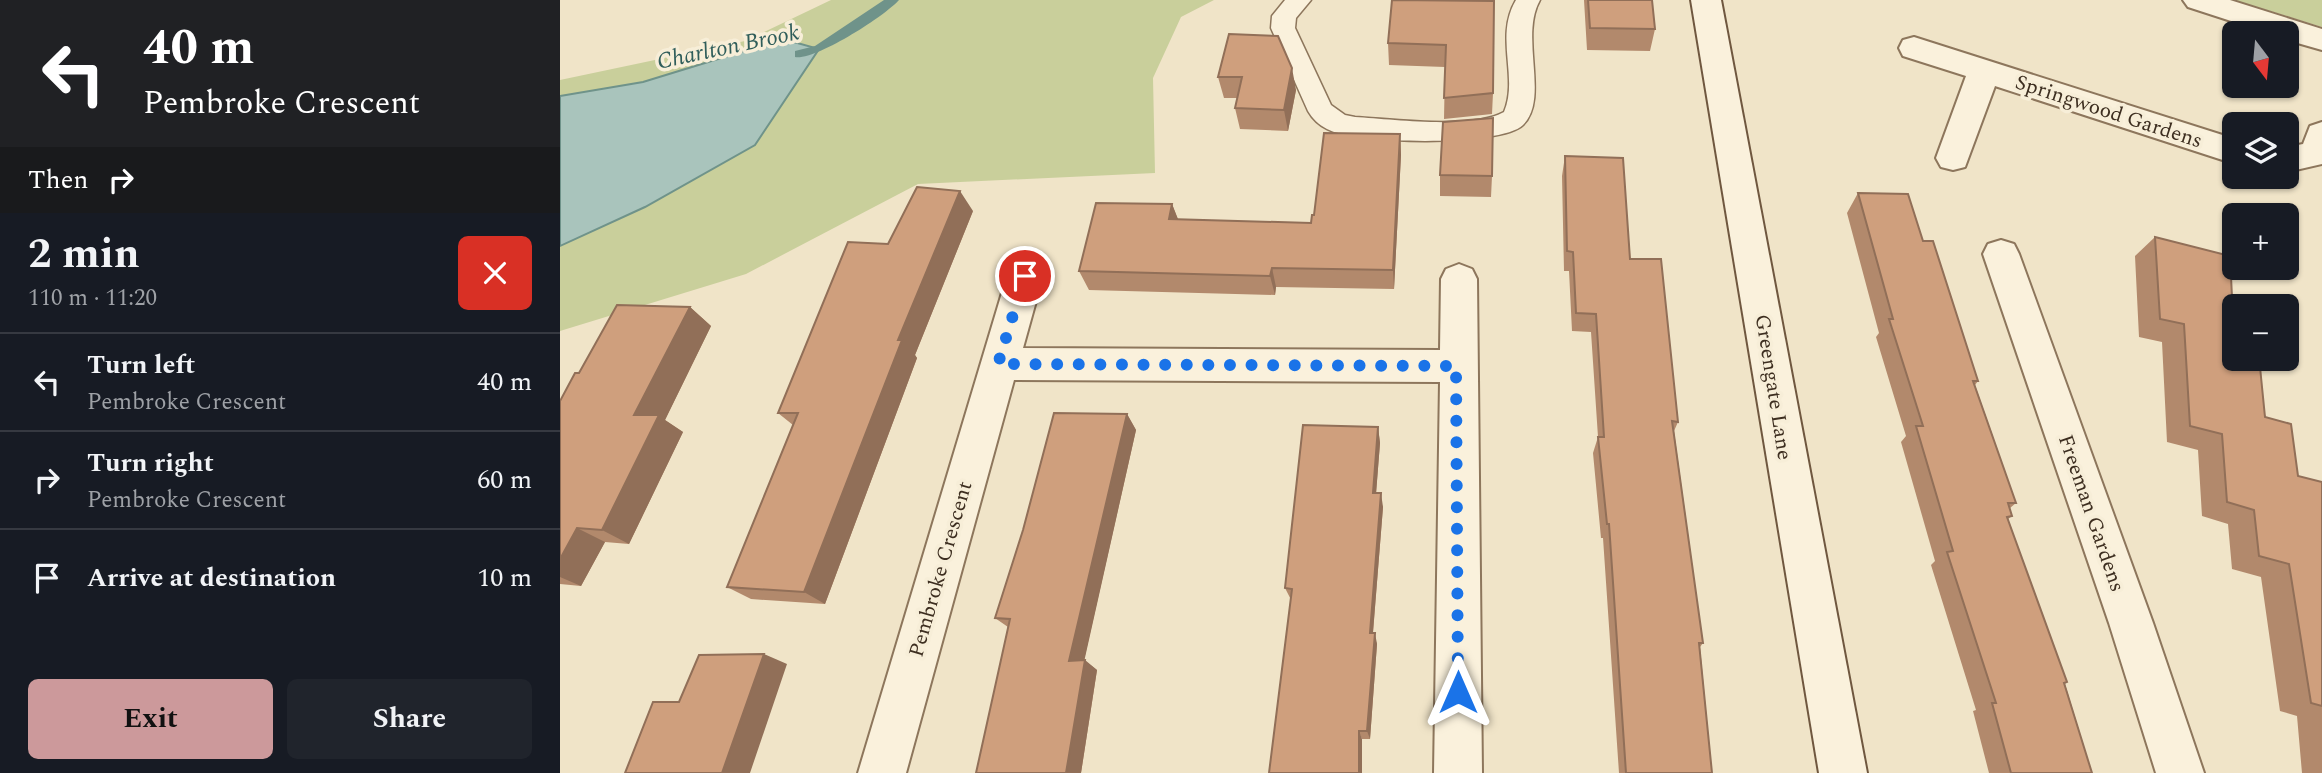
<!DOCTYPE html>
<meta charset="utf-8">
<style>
body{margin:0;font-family:Spectral,serif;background:#20242c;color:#f1f3f6;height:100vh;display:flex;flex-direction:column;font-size:26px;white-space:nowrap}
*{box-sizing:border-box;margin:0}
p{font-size:23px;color:#9ea1a6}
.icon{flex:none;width:38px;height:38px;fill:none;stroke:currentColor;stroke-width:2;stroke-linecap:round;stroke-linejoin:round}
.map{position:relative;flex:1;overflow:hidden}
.panel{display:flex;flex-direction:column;background:#171b24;width:560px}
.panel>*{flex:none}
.hud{background:#202124;color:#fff;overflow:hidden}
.needle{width:46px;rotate:164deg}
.tools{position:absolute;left:1662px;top:21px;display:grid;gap:14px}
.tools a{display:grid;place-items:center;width:77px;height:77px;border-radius:10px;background:#171b24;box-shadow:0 2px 5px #0004;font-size:35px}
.pin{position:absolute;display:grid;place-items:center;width:60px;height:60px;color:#fff;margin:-30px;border:4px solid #fff;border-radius:50%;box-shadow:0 2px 7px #0007}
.me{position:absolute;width:77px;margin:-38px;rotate:0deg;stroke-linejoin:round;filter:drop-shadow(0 0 5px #0008)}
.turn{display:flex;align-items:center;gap:24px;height:147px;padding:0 28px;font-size:32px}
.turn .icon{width:91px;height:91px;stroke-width:2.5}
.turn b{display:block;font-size:49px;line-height:60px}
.then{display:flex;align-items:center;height:66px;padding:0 28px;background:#0003;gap:14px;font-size:26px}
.round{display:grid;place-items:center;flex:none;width:74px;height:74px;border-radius:10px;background:#20242c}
.head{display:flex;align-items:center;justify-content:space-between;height:119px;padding:0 28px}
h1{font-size:42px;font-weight:700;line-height:52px}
.action{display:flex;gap:14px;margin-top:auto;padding:14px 28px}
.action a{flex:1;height:80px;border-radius:10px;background:#cc999b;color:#111;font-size:28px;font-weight:700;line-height:80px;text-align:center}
.action a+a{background:#20242c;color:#f1f3f6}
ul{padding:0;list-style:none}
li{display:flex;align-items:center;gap:21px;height:98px;padding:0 28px;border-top:2px solid #363941}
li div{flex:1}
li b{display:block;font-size:26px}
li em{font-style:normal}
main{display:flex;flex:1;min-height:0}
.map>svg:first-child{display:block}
.green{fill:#c9cf9b}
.water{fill:#a9c4bc;stroke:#6f938a;stroke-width:2}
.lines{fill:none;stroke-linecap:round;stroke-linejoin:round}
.stream{fill:#6f938a;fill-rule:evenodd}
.lane-casing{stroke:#8d765c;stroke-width:3}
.street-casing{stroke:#8d765c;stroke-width:4}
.secondary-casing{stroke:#6f573f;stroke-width:4}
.lane{fill:#faf1dc;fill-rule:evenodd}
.street{fill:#faf1dc;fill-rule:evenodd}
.secondary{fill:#faf1dc;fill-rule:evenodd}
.wall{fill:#b2896c}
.shaded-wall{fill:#916f58}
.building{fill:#cf9f7d;stroke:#916f58;stroke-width:2}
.route{stroke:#1a73e8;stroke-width:12;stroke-dasharray:0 21.6}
.labels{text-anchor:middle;stroke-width:7;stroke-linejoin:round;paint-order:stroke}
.street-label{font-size:21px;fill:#3d2e20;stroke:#f7eed8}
.water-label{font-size:23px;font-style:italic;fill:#2f5d5a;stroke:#f7eed8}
</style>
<main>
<section class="panel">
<div class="hud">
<div class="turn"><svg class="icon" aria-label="left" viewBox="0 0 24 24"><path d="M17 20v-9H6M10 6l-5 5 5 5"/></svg><div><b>40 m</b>Pembroke Crescent</div></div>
<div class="then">Then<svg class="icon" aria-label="right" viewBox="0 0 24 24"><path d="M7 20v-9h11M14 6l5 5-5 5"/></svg></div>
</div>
<div class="head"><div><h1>2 min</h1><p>110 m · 11:20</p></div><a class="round" style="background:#d93025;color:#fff"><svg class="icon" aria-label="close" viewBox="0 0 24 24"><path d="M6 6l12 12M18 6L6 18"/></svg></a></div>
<ul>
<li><svg class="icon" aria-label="left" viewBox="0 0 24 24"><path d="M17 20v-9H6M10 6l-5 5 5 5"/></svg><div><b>Turn left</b><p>Pembroke Crescent</p></div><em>40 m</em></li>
<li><svg class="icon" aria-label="right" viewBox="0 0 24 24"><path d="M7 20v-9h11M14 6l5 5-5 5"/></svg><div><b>Turn right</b><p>Pembroke Crescent</p></div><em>60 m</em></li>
<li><svg class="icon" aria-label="arrive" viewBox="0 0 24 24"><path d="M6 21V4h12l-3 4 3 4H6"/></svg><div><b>Arrive at destination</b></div><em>10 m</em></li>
</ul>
<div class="action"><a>Exit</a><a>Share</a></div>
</section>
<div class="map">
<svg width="1762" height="773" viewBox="0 0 1762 773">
<rect width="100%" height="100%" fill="#f0e4c8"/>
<!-- green -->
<path class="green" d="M 271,0 L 654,0 L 621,17 L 593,78 L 595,173 L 358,184 L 186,274 L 0,331 L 0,246 L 85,207 L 195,145 L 83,82 L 0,96 L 0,80 L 185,41 Z
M 1674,0 L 1762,0 L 1762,27 Z"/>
<!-- water -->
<path class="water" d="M 223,39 L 259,49 L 195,145 L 85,207 L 0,246 L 0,96 L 83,82 Z"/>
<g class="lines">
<!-- stream -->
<path class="stream" d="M 324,0 L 339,0 C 325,16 255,61 235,57 L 235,51 L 255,46 Z"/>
<defs>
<path id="lane" d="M 725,0 L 751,0 L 736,18 L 735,28 L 771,105 L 785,115 L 795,117 C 833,119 911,130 944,112 C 959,77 934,37 956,0 L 980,0 C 959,37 990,98 963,125 C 941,147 794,144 767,129 C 759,125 752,118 748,111 L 711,28 L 712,16 Z"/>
<path id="street" d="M 1623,0 L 1670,0 L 1762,29 L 1762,50 L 1727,40 L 1727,33 L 1708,33 L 1628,7 Z
M 1354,37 L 1675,139 L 1675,164 L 1435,86 L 1405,167 L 1393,170 L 1381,167 L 1376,158 L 1406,76 L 1343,56 L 1339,48 L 1343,40 Z
M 1762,122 L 1762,164 L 1727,172 L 1727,147 L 1743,144 L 1750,126 Z
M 1441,240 L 1454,244 L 1459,254 L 1593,623 L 1644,773 L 1596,773 L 1549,623 L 1423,254 L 1428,244 Z
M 465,261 L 478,266 L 483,276 L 463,348 L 880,350 L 881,279 L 886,269 L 899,264 L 912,269 L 917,279 L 922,773 L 874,773 L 880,382 L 454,380 L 346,773 L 298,773 L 447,276 L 452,266 Z"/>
<path id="secondary" d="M 1131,0 L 1161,0 L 1307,773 L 1259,773 Z"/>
</defs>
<!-- lane casing -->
<use href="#lane" class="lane-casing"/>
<!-- street casing -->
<use href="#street" class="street-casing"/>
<!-- secondary casing -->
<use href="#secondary" class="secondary-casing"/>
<!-- lane -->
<use href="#lane" class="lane"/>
<!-- street -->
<use href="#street" class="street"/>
<!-- secondary -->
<use href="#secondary" class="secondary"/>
</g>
<!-- wall -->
<path class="wall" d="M 889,0 L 933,93 L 932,114 L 884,119 L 885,67 L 829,65 L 828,43 Z
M 1024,0 L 1092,0 L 1095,29 L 1090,51 L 1027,50 Z
M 669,34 L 736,90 L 728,131 L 680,129 L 675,108 L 677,98 L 664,98 L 658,77 Z
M 840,134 L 841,155 L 834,289 L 716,287 L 715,295 L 529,290 L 519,271 L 612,204 L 618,220 L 751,223 L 754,215 Z
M 1005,156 L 1070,259 L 1118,422 L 1114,431 L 1143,643 L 1140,647 L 1152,773 L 1059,773 L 1043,538 L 1041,538 L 1033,453 L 1038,437 L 1031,332 L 1012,331 L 1009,271 L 1004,271 L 1002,176 Z
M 880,175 L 932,176 L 931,197 L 880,196 Z
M 1298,193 L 1363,241 L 1418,381 L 1415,385 L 1456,503 L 1450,508 L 1452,516 L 1448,519 L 1507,682 L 1505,684 L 1532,773 L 1429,773 L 1413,711 L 1416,710 L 1371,565 L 1375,561 L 1341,442 L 1346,436 L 1316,337 L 1319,333 L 1287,213 Z
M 413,211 L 355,355 L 357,358 L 265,604 L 191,599 L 167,587 L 233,425 L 218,413 L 328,244 Z
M 1595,237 L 1676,361 L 1738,476 L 1762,482 L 1762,773 L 1742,773 L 1737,716 L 1720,711 L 1701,577 L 1672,569 L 1668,524 L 1642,516 L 1638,450 L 1607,442 L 1602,342 L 1579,337 L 1575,256 Z
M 130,307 L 151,326 L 105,420 L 123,432 L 69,544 L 45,542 L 21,586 L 0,584 L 0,401 Z
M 567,414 L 576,430 L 524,660 L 537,670 L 521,773 L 416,773 L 448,627 L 435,618 Z
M 818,427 L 820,443 L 816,493 L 823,507 L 813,633 L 817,644 L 810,739 L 802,739 L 725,588 Z"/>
<!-- shaded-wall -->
<path class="shaded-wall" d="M 732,68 L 736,90 L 728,131 L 724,110 Z
M 840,134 L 841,155 L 834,289 L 833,270 Z
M 400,191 L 413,211 L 355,355 L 357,358 L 265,604 L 244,592 L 338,340 Z
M 612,204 L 620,224 L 609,219 Z
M 712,268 L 716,287 L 715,295 L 710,276 Z
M 130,307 L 151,326 L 105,420 L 123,432 L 69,544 L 42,530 L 74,415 Z
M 567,414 L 576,430 L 522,671 L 509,661 Z
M 818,427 L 820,443 L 815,507 L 813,493 Z
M 821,493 L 823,507 L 812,644 L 810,633 Z
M 17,528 L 45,542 L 21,586 L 0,577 L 0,559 Z
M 815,633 L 817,644 L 810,739 L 807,731 Z
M 204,654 L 227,664 L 190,773 L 162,773 Z
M 525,660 L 537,670 L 521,773 L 506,773 Z
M 799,731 L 802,739 L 802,773 L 799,773 Z"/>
<!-- building -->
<path class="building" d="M 832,0 L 934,1 L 933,93 L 884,98 L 886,45 L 828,43 Z
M 1028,0 L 1092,0 L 1095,29 L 1030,28 Z
M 669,34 L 718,36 L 732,68 L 724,110 L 675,108 L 682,77 L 658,77 Z
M 933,118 L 932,176 L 880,175 L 883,122 Z
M 764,133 L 840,134 L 833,270 L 712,268 L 710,276 L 519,271 L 536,203 L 612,204 L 609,219 L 751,223 L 752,215 L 754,215 Z
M 1005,156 L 1063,158 L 1070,259 L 1101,259 L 1118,422 L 1112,421 L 1143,643 L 1139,643 L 1152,773 L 1066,773 L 1049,524 L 1047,524 L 1038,437 L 1044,437 L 1036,314 L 1016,313 L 1013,252 L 1007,251 Z
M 357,187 L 400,191 L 338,340 L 342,340 L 244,592 L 167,587 L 238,413 L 218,413 L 288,242 L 328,244 Z
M 1298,193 L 1348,194 L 1363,241 L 1373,241 L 1418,381 L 1413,381 L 1456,503 L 1448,503 L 1452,516 L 1447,517 L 1507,682 L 1504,683 L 1532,773 L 1451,773 L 1432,703 L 1436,703 L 1387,552 L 1393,551 L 1356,426 L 1363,426 L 1329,319 L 1333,319 Z
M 1595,237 L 1670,256 L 1675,359 L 1676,361 L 1700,367 L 1705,417 L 1731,424 L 1738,476 L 1762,482 L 1762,706 L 1751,703 L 1729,564 L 1699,556 L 1694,510 L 1667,502 L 1662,434 L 1630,426 L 1624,324 L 1600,319 Z
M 57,305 L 130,307 L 74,415 L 99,415 L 42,530 L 17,528 L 0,559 L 0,401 L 15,373 L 19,373 Z
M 494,413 L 567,414 L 509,661 L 525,660 L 506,773 L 416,773 L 450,619 L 435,618 L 463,530 Z
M 743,425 L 818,427 L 813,493 L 821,493 L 810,633 L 815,633 L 807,731 L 799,731 L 799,773 L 709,773 L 732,589 L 725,588 Z
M 204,654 L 162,773 L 65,773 L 93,702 L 119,702 L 139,655 Z"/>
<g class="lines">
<!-- route -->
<path class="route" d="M 465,276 L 438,364 L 896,366 L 898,692"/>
</g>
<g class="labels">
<!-- street labels -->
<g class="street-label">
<text transform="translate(1549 111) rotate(18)" y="7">Springwood Gardens</text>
<text transform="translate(1214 387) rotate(81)" y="7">Greengate Lane</text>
<text transform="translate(1532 513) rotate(71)" y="7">Freeman Gardens</text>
<text transform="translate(380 569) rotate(-74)" y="7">Pembroke Crescent</text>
</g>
<!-- water labels -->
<g class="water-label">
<text transform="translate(168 46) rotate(-12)" y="8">Charlton Brook</text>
</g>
</g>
</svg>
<div class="tools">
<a><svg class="needle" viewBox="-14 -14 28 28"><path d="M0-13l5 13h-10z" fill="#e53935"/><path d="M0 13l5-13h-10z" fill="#9ea1a6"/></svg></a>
<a><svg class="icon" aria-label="layers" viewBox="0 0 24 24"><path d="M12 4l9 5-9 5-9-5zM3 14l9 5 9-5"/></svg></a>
<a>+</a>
<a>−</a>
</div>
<div class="pin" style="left:465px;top:276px;background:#d93025"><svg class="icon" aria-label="arrive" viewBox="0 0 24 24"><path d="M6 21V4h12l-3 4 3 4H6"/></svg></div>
<svg class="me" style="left:898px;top:692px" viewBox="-20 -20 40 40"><path d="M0-17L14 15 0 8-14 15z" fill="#1a73e8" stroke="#fff" stroke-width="4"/></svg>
</div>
</main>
